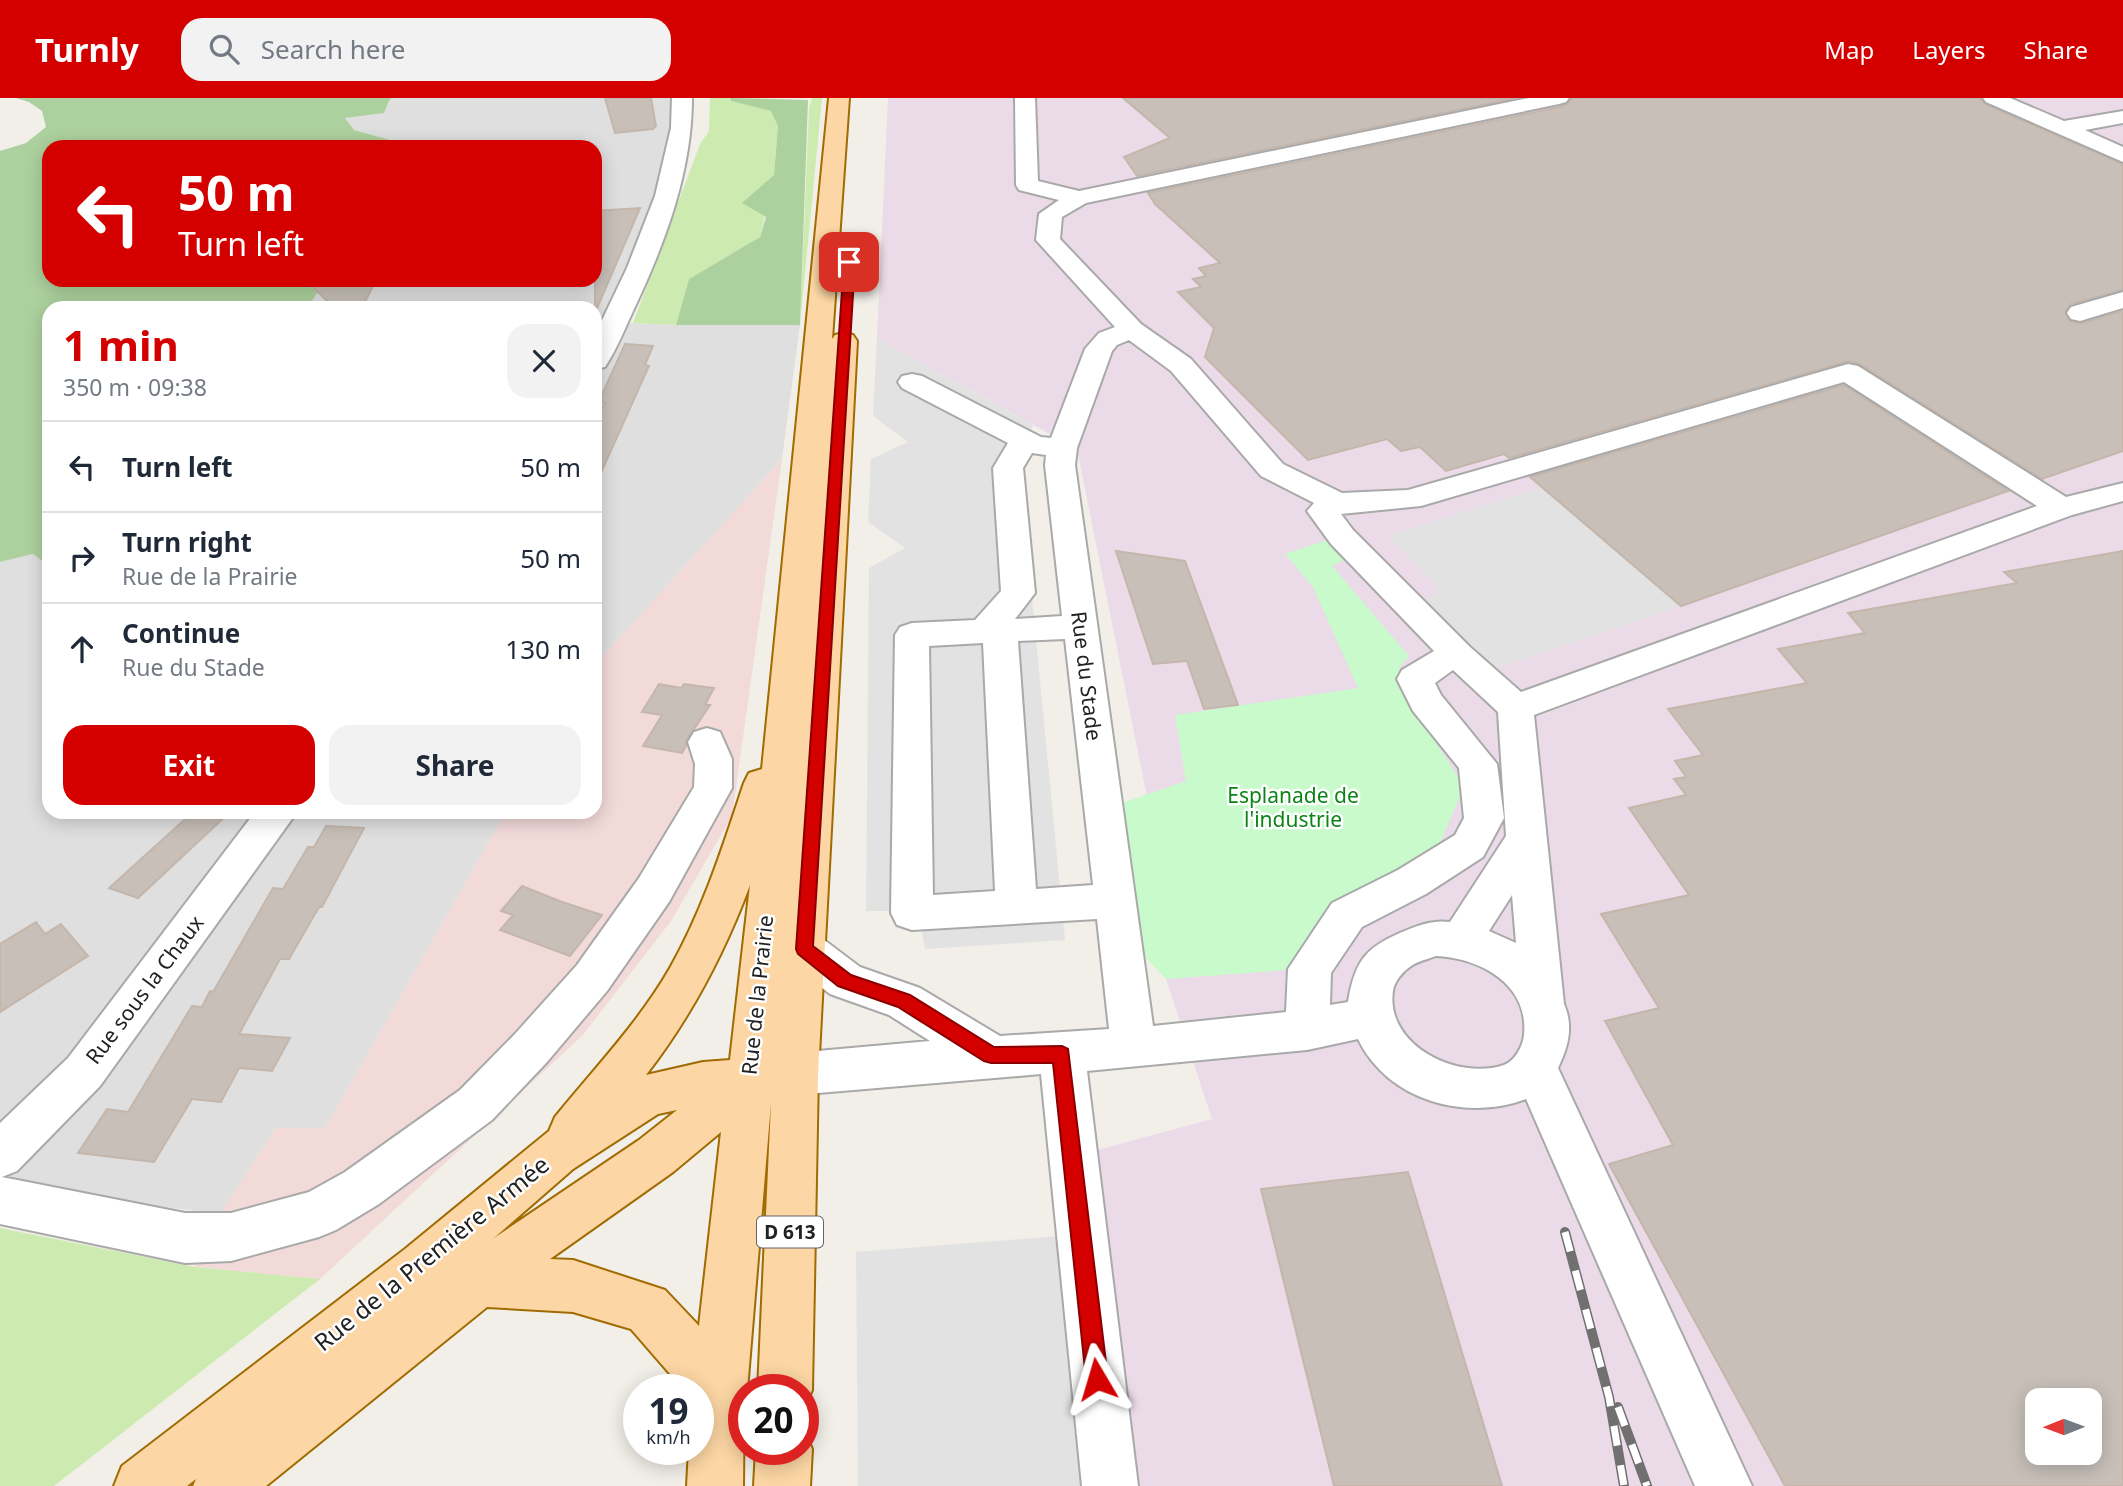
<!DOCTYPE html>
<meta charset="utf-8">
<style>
body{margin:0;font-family:"Noto Sans",sans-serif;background:#f2f2f3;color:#1f2937;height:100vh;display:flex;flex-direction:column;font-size:26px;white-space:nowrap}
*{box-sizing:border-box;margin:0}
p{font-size:23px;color:#747a83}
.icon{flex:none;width:38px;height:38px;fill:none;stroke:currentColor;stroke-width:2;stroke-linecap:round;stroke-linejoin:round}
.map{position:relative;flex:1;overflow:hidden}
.details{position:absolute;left:42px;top:203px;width:560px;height:518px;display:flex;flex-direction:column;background:#fff;border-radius:21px;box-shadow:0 4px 18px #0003}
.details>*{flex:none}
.guide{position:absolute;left:42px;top:42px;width:560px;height:147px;border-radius:21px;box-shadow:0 4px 18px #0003;background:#d40000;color:#fff;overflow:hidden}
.needle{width:46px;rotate:269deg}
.buttons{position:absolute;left:2025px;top:1290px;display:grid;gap:14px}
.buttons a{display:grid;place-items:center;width:77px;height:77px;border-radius:14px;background:#fff;box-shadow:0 4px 18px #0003;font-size:35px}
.speed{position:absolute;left:623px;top:1276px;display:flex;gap:14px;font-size:35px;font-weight:700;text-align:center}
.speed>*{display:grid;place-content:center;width:91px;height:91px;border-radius:50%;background:#fff;box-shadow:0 4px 18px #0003;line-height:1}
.speed small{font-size:18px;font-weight:400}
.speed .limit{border:10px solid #d22;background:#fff;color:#111}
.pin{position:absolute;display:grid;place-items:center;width:60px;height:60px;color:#fff;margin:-30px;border-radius:14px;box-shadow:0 4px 10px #0006}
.me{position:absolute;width:77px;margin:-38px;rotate:353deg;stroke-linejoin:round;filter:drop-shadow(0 0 5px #0008)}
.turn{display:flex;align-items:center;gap:24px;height:147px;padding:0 21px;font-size:32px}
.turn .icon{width:91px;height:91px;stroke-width:2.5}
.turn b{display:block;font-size:49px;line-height:60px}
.round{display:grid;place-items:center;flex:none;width:74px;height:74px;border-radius:21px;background:#f2f2f3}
.summary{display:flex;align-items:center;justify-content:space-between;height:119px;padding:0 21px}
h1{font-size:42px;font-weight:700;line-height:52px;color:#d40000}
.button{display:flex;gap:14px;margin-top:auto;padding:14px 21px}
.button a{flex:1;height:80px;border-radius:21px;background:#d40000;color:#fff;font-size:28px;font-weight:700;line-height:80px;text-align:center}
.button a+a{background:#f2f2f3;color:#1f2937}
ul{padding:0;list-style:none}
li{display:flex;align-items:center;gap:21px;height:91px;padding:0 21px;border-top:2px solid #e0e1e3}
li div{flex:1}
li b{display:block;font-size:26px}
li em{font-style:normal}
header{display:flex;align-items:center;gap:42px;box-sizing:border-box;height:98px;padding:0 35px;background:#d40000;color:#fff}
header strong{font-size:33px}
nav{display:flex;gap:38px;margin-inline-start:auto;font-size:24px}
.search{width:490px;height:63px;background:#f2f2f3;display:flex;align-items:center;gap:18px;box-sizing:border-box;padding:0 24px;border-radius:21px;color:#747a83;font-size:26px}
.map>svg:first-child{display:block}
.residential{fill:#e0dfdf}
.commercial{fill:#f2dad9}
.industrial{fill:#ebdbe8;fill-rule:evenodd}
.grass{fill:#cdebb0}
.forest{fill:#add19e}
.park{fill:#c8facc}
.parking{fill:#e2e2e2}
.building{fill:#c7bfb8;stroke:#c4b6ab;stroke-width:2;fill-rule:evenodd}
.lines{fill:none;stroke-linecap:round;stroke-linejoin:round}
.minor-casing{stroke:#a9a9a9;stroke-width:4}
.major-casing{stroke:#a06b00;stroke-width:4}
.minor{fill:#fff;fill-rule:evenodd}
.major{fill:#fcd6a4;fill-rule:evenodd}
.rail-casing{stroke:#707070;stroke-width:10}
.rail{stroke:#fff;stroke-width:7;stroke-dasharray:20;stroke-linecap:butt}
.route{fill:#d40000;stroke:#8a0000;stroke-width:2}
.labels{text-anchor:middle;stroke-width:5;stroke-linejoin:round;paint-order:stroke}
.shield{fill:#fff;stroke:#646464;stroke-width:2}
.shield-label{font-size:19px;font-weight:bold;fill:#222}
.street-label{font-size:21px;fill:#222;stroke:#fff}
.park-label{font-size:21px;fill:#0c8416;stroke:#fff}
.near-street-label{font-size:24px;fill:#222;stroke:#fff}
</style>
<header>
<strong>Turnly</strong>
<div class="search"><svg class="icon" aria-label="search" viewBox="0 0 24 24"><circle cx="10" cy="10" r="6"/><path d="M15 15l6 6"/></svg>Search here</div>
<nav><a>Map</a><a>Layers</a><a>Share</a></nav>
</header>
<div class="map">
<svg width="2123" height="1388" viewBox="0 0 2123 1388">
<rect width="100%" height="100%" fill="#f2efe9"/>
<!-- residential -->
<path class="residential" d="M 393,0 L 672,0 L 672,52 L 604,224 L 676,227 L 800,227 L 782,361 L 595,567 L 595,210 L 307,210 L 326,182 L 595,182 L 595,49 L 403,49 L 404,46 L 354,32 L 344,19 L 384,15 L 390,1 Z
M 33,456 L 49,468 L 49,714 L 506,714 L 325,1030 L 276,1030 L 220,1116 L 0,1088 L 0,464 Z"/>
<!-- commercial -->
<path class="commercial" d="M 782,361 L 732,718 L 671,823 L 583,937 L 320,1181 L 195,1169 L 220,1116 L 276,1030 L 325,1030 L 506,714 L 595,714 L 595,567 Z"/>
<!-- industrial -->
<path class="industrial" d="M 888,0 L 2123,0 L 2123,1388 L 1135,1388 L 1090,1054 L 1212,1021 L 1166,881 L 1156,744 L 1077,351 L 877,240 ZM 2037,1302 L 2090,1302 L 2090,1354 L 2037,1354 Z"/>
<!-- grass -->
<path class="grass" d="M 710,0 L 731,0 L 732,3 L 772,13 L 778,28 L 774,77 L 760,139 L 689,181 L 676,227 L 633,225 L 700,46 L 709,33 Z
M 812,0 L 822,0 L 800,227 L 809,10 Z
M 0,1130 L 195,1169 L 320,1181 L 54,1388 L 0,1388 Z"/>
<!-- forest -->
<path class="forest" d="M 16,0 L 393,0 L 390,1 L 384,15 L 345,20 L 354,32 L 405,46 L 403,49 L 49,49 L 49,182 L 326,182 L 307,210 L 49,210 L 49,468 L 33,456 L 0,464 L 0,53 L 26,45 L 46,29 L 42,13 L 29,4 Z
M 731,0 L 808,2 L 800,227 L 676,227 L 689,181 L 760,139 L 766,119 L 742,105 L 774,77 L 778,28 L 771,13 L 731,3 Z"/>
<!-- park -->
<path class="park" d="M 1330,441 L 1349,460 L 1332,468 L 1409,558 L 1399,570 L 1397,583 L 1464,689 L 1439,747 L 1315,826 L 1288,872 L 1166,881 L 1141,855 L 1119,706 L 1186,683 L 1175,617 L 1358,590 L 1313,489 L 1285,456 Z"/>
<!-- parking -->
<path class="parking" d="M 877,240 L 1033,327 L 1021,361 L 1022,396 L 1065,842 L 925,851 L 921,829 L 894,813 L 866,813 L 869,470 L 905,450 L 868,424 L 871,361 L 908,344 L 873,318 Z
M 1542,389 L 1681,508 L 1490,573 L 1448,573 L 1330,441 L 1416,499 L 1427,501 L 1437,496 L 1438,490 L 1388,438 Z
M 1060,1138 L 1088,1388 L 858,1388 L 856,1154 Z"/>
<!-- building -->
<path class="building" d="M 605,0 L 651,0 L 656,28 L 653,31 L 615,35 Z
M 1123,0 L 1516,0 L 1137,78 L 1124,59 L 1170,40 Z
M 1572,0 L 1980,0 L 1985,6 L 2123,66 L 2123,192 L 2070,206 L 2065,214 L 2069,222 L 2079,226 L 2123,213 L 2123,353 L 2042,381 L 1859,266 L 1849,263 L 1509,360 L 1504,356 L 1446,373 L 1420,349 L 1401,353 L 1387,341 L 1308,362 L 1205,259 L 1214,230 L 1178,194 L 1201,189 L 1193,181 L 1206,178 L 1199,170 L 1220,165 L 1155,106 L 1148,95 L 1560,9 L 1568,6 Z
M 640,110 L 595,215 L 595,113 Z
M 306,182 L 376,182 L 362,210 L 334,210 Z
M 625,246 L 653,248 L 645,267 L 649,268 L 595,388 L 595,325 L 605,305 L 598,305 Z
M 1844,287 L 2008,393 L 1681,508 L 1530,379 Z
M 1116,453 L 1185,463 L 1238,607 L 1204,611 L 1187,563 L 1153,566 Z
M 2123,453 L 2123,1388 L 1785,1388 L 1609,1066 L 1673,1047 L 1605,923 L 1659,910 L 1601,816 L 1689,797 L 1629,710 L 1686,697 L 1674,681 L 1686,679 L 1675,663 L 1703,657 L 1668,611 L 1807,585 L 1778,551 L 1865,535 L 1848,515 L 2017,485 L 2004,474 ZM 2037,1302 L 2090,1302 L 2090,1354 L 2037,1354 Z
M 659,586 L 681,590 L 684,586 L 714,590 L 705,607 L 710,607 L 686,643 L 686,648 L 682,655 L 643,648 L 662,617 L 642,614 Z
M 193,714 L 230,714 L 138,800 L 109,790 Z
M 326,728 L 364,730 L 322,809 L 319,809 L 289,861 L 280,861 L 239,936 L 290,940 L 272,973 L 239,970 L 221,1004 L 192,1001 L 154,1064 L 78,1055 L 107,1011 L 128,1014 L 192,908 L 202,909 L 210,893 L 213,894 L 273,790 L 283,791 L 308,749 L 314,749 Z
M 522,788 L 562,804 L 602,817 L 570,858 L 500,832 L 513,817 L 501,813 Z
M 36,824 L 45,836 L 61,826 L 88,858 L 0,914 L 0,846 Z
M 1408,1074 L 1502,1388 L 1334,1388 L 1261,1091 Z"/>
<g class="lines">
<defs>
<path id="minor" d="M 672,0 L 692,0 C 692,74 665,145 634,211 C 625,230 617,251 605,269 L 595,271 L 595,237 L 627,170 L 655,98 L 671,30 Z
M 1015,0 L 1035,0 L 1038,83 L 1079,93 L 1529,0 L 1569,0 L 1566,4 L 1559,6 L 1086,105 L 1062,119 L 1060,141 L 1141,226 L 1191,261 L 1283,366 L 1342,395 L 1408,392 L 1848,266 L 1858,268 L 2066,399 L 2123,385 L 2123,403 L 2072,417 L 1534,617 L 1564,906 C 1574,929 1568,949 1558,970 L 1752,1388 L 1695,1388 L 1526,1001 C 1465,1024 1387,1002 1358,941 L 1307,952 L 1087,973 L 1138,1388 L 1082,1388 L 1041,976 L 795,997 L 779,991 L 772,976 L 779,961 L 795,955 L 930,943 L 889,917 L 830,896 L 789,864 L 783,851 L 789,838 L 804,833 L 819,838 L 860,869 L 920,890 L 1000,938 L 1109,931 L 1097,821 L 912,832 L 897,827 L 891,815 L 895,537 L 900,529 L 912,525 L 975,522 L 1001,493 L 993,370 L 1008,345 L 902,290 L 898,284 L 902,278 L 912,276 L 922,278 L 1041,339 L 1051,340 L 1085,251 L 1099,235 L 1115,229 L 1036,142 L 1039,116 L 1059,102 L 1019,92 L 1016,87 ZM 1129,242 L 1171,273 L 1261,378 L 1314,405 L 1307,413 L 1331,446 L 1434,553 L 1402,572 L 1397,581 L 1413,613 L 1459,670 L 1464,720 L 1455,737 L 1398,772 L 1332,805 L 1288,871 L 1286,914 L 1153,928 L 1075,367 L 1077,350 L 1112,253 L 1117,247 ZM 1844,284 L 2037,408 L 1521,594 L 1470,549 L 1353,432 L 1341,416 L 1421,408 ZM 1032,355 L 1046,357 L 1045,367 L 1062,518 L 1015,521 L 1035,495 L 1023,370 ZM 1065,541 L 1093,787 L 1036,791 L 1018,543 ZM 983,545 L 995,793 L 933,797 L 929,548 ZM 1453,572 L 1498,614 L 1506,738 L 1450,824 C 1434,822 1422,826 1407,832 C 1367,848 1355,861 1348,904 L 1330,907 L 1331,875 L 1362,829 L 1426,796 L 1483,759 L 1504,720 L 1497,666 L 1441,597 L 1435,585 ZM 1512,797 L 1516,845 L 1489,833 ZM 1436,858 C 1480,860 1529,886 1524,937 C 1523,948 1515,963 1504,967 C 1457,983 1385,947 1393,893 C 1394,884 1403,873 1411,868 C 1418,863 1428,861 1436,858 Z
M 1983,0 L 2010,0 L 2064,23 L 2123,13 L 2123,25 L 2085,32 L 2123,49 L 2123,64 L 1986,4 Z
M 2123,194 L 2123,210 L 2080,223 L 2071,221 L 2067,215 L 2071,209 Z
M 707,630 L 720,634 L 732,661 L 732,690 L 669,804 L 607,893 L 547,964 L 492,1022 L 379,1106 L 336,1132 L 319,1139 L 231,1163 L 185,1165 L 0,1126 L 0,1025 L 68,960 L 255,714 L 297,714 L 100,988 L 17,1073 L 2,1079 L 185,1115 L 231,1115 L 309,1094 L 345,1074 L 460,992 L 515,936 L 577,867 L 639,780 L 694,689 L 695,666 L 688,644 L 694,634 Z"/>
<path id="major" d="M 829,0 L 849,0 L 832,241 L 835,237 L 844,235 L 853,237 L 857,243 L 818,976 L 812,1292 L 804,1311 L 803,1292 L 758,1292 L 771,1005 L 747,1292 L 744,1292 L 743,1388 L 687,1388 L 689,1351 L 698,1351 L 698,1292 L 684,1292 L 631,1231 L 573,1214 L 487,1209 L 266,1388 L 193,1388 L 196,1381 L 187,1388 L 114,1388 L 122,1368 L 405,1151 L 549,1033 L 555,1019 C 595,970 639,924 670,870 C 703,812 723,748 744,685 L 749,675 L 762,671 ZM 750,787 L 730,962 L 703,964 L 646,977 C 691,919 724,856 750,787 ZM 677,1012 L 639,1042 L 494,1140 L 573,1071 L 658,1016 ZM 721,1034 L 699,1228 L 665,1192 L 573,1162 L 550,1161 L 673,1074 Z
M 803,1331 L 812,1351 L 810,1388 L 754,1388 L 756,1351 L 803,1351 Z"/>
</defs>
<!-- minor casing -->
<use href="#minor" class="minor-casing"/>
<!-- major casing -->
<use href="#major" class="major-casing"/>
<!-- minor -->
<use href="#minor" class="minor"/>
<!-- major -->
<use href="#major" class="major"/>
<defs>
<path id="rail" d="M 1565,1134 L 1609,1299 L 1624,1388
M 1618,1309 L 1647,1388"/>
</defs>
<!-- rail casing -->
<use href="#rail" class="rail-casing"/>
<!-- rail -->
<use href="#rail" class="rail"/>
</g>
<!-- route -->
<path class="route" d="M 849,161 L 855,164 L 813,848 L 851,877 L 910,897 L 994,949 L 1062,948 L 1068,951 L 1108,1281 L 1105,1289 L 1097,1292 L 1089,1289 L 1086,1281 L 1053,965 L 991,965 L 984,963 L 898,909 L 838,888 L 798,856 L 796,851 L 844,164 Z"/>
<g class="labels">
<!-- shield labels -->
<rect class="shield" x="757" y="1118.5" width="66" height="31" rx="5"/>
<g class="shield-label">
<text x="790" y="1141">D 613</text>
</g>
<!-- street labels -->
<g class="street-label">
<text transform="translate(1086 578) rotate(83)" y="7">Rue du Stade</text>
<text transform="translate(145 892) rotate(-53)" y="7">Rue sous la Chaux</text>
<text transform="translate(758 897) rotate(-84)" y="7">Rue de la Prairie</text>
</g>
<!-- park labels -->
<g class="park-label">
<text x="1293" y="705">Esplanade de<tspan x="1293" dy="24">l'industrie</tspan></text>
</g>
<!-- near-street labels -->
<g class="near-street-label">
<text transform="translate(432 1156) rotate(-39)" y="8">Rue de la Première Armée</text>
</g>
</g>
</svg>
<div class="buttons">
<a><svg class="needle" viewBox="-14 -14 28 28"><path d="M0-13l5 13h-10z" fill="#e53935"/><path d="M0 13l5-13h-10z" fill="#747a83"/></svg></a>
</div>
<div class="speed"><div>19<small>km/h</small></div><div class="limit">20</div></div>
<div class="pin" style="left:849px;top:164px;background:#d93025"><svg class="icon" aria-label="arrive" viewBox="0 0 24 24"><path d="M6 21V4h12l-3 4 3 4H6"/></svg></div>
<svg class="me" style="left:1097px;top:1281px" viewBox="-20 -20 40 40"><path d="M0-17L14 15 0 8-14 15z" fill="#d40000" stroke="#fff" stroke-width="4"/></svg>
<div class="guide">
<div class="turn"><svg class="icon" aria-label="left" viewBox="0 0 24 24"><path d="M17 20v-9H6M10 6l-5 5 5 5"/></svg><div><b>50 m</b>Turn left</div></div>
</div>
<section class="details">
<div class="summary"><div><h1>1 min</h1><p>350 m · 09:38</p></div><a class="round"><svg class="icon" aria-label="close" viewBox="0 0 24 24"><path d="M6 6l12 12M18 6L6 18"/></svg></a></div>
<ul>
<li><svg class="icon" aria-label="left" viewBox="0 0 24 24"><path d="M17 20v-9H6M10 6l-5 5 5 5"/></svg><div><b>Turn left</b></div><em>50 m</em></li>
<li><svg class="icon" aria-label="right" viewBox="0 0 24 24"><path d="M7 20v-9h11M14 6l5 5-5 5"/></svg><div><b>Turn right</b><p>Rue de la Prairie</p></div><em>50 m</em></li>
<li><svg class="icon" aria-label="ahead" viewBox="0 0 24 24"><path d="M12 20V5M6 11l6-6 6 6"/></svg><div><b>Continue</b><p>Rue du Stade</p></div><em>130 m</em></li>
</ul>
<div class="button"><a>Exit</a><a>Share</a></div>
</section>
</div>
